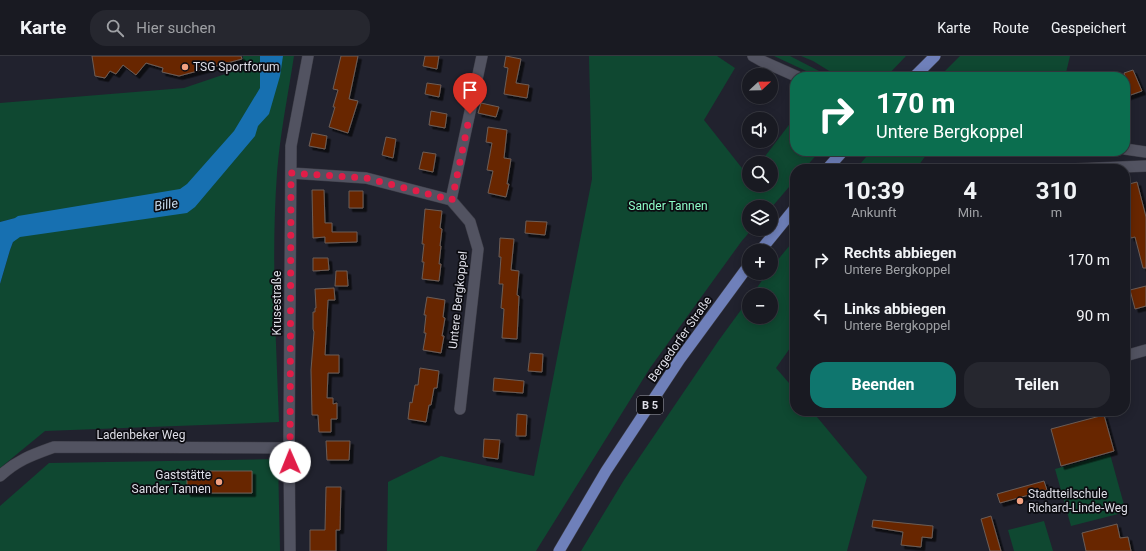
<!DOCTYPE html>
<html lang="de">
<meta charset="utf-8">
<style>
body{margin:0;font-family:Roboto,sans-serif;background:#26272f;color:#f1f3f6;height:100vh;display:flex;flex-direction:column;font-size:15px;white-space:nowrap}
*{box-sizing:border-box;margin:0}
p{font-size:13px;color:#9fa1a5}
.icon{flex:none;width:22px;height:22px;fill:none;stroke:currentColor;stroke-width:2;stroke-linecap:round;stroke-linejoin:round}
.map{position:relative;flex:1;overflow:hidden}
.side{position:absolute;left:790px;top:108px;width:340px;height:252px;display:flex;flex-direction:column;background:#191a22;border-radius:16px;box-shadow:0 2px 10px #0003,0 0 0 1px #373840}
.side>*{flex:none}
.guide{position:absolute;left:790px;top:16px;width:340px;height:84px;border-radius:16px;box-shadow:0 2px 10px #0003,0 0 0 1px #373840;background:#0b6e4f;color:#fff;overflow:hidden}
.needle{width:26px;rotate:68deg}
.fabs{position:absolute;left:742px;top:12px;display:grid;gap:8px}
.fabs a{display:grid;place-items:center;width:36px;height:36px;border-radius:50%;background:#191a22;box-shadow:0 2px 10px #0003,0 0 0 1px #373840;font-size:20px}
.pin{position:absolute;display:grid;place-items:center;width:34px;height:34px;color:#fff;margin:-41px -17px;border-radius:50% 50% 50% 0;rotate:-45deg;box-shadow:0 0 4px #0007}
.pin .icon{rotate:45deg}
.me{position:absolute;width:44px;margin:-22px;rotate:359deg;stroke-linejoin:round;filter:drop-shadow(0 0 3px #0008)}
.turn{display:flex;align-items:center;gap:14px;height:84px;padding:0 20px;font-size:18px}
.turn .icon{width:52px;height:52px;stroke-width:2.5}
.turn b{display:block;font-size:28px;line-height:34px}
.eta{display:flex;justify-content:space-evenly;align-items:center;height:68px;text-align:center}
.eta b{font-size:24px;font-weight:700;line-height:28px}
.action{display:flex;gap:8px;margin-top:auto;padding:8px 20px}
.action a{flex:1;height:46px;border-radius:16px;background:#0f766e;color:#fff;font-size:16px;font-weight:700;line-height:46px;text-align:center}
.action a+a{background:#26272f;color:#f1f3f6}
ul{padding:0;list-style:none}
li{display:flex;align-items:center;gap:12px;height:56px;padding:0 20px}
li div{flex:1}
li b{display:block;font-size:15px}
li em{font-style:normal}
header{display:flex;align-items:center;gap:24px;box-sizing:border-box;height:56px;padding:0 20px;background:#191a22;border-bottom:1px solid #373840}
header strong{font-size:19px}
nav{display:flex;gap:22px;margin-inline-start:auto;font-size:14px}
.search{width:280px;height:36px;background:#26272f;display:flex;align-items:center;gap:10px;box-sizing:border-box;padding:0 14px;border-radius:16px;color:#9fa1a5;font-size:15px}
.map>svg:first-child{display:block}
.green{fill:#0f4831}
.water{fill:#1770b1}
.building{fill:#682703;stroke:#6c5d56;filter:url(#shadow)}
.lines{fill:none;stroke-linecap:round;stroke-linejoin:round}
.minor-casing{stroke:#3e3e48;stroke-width:12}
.tertiary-casing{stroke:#3e3e48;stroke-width:12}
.primary-casing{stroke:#3e3e48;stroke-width:12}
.minor{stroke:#525361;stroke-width:11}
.tertiary{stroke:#525361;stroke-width:11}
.primary{stroke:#6f80ba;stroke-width:11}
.route{stroke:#e11d48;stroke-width:7;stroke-dasharray:0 12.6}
.poi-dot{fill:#f2a080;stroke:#0c0c11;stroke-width:1.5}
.labels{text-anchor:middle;stroke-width:3.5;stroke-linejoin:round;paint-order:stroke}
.shield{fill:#0c0c11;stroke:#9f9fa7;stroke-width:1}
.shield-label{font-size:11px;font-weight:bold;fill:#dedee7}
.poi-label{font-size:12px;fill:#dedee7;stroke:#0c0c11;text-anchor:start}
.park-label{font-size:12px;fill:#8dfdc8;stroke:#0c0c11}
.street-label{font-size:12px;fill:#dedee7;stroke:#0c0c11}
.water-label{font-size:13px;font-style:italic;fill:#c8dbed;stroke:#0c0c11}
</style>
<header>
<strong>Karte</strong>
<div class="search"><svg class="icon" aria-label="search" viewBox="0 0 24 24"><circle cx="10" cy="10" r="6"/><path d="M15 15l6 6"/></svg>Hier suchen</div>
<nav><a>Karte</a><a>Route</a><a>Gespeichert</a></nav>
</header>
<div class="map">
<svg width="1146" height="495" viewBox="0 0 1146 495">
<defs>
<filter id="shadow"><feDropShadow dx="3.5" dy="3.5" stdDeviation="0" flood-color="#0009"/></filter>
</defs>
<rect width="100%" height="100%" fill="#21222e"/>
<!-- green -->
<path class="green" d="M 243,0 L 294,0 C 288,39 280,78 277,117 C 271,200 276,283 279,366 L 45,375 L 0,412 L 0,228 L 10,194 L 13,186 L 15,162 L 0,166 L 0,47 L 184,32 L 243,12 Z
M 589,0 L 717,0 L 735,12 L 704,64 L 749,121 L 749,129 L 771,129 L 771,107 L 760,107 L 795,61 L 795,95 L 820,95 L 804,113 L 795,113 L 795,124 L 771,152 L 749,151 L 749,173 L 752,173 L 741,186 L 650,312 L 536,495 L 387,495 L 388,426 L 441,400 L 534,420 L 592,123 Z
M 774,0 L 790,0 L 821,16 L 826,21 L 819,21 Z
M 801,0 L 906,0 L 886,21 L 839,21 L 813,5 Z
M 960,0 L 1070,0 L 1065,21 L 939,21 Z
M 871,95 L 929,95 L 916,113 L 856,113 Z
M 795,183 L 795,285 L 776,312 L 795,334 L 795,355 L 812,355 L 867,421 L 847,495 L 581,495 L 624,424 L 719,284 L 749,243 L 749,261 L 771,261 L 771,239 L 752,239 L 767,217 L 771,217 L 771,212 Z
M 1110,398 L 1126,456 L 1071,470 L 1055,413 Z
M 278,403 L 280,495 L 0,495 L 0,450 L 49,407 Z
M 1044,465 L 1053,495 L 1014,495 L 1008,474 Z"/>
<!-- water -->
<path class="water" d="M 260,0 L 283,0 L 280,20 L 269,58 L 258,70 L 255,80 L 195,151 L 187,157 L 20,181 L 13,186 L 10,194 L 0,228 L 0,166 L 15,162 L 18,160 L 180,133 L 187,128 L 234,75 L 260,32 Z"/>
<!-- building -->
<path class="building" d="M 92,0 L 241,0 L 242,3 L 179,20 L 162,16 L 163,12 L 146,7 L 136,19 L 123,9 L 116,18 L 110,15 L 105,22 L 95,20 Z
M 341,0 L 358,0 L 349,43 L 358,45 L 348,77 L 329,71 L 335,51 L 333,51 L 338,34 L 333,33 Z
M 425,0 L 439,0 L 437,13 L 423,10 Z
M 506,0 L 521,3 L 516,27 L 529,29 L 527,42 L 504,38 L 508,12 L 504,11 Z
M 1133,14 L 1142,35 L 1125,41 L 1125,20 L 1124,17 Z
M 427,27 L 441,29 L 439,41 L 425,38 Z
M 481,47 L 499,51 L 496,61 L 478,57 Z
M 431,55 L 447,58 L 445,72 L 429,69 Z
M 488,71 L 507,74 L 504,102 L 511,103 L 507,128 L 509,128 L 506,141 L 488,137 L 493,115 L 487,114 L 492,87 L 486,86 Z
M 312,77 L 327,80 L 325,93 L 309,90 Z
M 386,81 L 396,83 L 393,102 L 382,99 Z
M 423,96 L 436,98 L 433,116 L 419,113 Z
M 1137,126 L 1146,161 L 1146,212 L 1143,212 L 1135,181 L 1131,182 L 1125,159 L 1125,129 Z
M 312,134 L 324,134 L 325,167 L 332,167 L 332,176 L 357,176 L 357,186 L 325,187 L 325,181 L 313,182 Z
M 349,135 L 363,135 L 363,152 L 349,152 Z
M 425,153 L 442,155 L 440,172 L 442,173 L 440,190 L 441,190 L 439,208 L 441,208 L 439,225 L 422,223 L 424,206 L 422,206 L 424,188 L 422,188 Z
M 526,165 L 547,166 L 545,179 L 525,177 Z
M 500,182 L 514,183 L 511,214 L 519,215 L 517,239 L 519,240 L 517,283 L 502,282 L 504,253 L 501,252 L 503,228 L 499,228 L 501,201 L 499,201 Z
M 313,202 L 328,202 L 329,214 L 313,215 Z
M 336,215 L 347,215 L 348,230 L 335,230 Z
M 1146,230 L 1146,250 L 1135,253 L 1130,234 Z
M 334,232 L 335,244 L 328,244 L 325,299 L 339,299 L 339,317 L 328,317 L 327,342 L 333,342 L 333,348 L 337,347 L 337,363 L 331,363 L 331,376 L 319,376 L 318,359 L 312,359 L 311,314 L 314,276 L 313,273 L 313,256 L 315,256 L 315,252 L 316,252 L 315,233 Z
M 427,241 L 445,244 L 443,261 L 445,262 L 442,280 L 444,280 L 441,297 L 423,294 L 426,277 L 424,277 L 426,259 L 424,259 Z
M 530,297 L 543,298 L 542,316 L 528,315 Z
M 420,312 L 439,315 L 437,332 L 434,332 L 431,349 L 429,349 L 426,366 L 408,363 L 410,346 L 412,347 L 415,329 L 418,329 Z
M 494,322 L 524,325 L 523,337 L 493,335 Z
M 517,358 L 527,359 L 526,380 L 516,380 Z
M 1104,359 L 1114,395 L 1061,410 L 1051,373 Z
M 484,383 L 500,384 L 498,403 L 483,401 Z
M 326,385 L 350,385 L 349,404 L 327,404 Z
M 187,415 L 252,415 L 252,437 L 187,437 Z
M 1044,425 L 1047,434 L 1000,447 L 997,438 Z
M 326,431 L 341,431 L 340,474 L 336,474 L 336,495 L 310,495 L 310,474 L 325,474 Z
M 991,460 L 1001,495 L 990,495 L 981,463 Z
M 873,464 L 933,470 L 932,482 L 922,481 L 921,491 L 901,489 L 903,476 L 872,471 Z
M 1117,468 L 1120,482 L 1128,481 L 1131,495 L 1086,495 L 1082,477 Z"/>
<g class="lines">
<defs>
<path id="minor" d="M 1075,113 L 1146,110
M 291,117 L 366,122 L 451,144
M 1125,300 L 1146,294
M 460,353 L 478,193 L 470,166 L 451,144 L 482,0
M 0,420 C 17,404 32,399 54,391 L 289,392
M 290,495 L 289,392 L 291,90 L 308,0"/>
<path id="tertiary" d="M 753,0 L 762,5 L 798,21
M 1125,93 L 1146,96"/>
<path id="primary" d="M 914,21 L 935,0
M 827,113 L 843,95
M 760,195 L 795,152
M 559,495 L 606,415 L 680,303 L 749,209"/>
</defs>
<!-- minor casing -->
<use href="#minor" class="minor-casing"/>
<!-- tertiary casing -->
<use href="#tertiary" class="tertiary-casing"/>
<!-- primary casing -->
<use href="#primary" class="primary-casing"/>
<!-- minor -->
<use href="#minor" class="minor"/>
<!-- tertiary -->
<use href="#tertiary" class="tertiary"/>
<!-- primary -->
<use href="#primary" class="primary"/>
</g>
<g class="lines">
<!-- route -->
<path class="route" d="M 290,406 L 291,117 L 366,122 L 452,144 L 470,58"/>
</g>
<!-- markers -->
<g class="poi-dot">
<circle cx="185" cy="11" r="4"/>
<circle cx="219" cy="426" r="4"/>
<circle cx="1020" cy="445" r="4"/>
</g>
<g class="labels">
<!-- shield labels -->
<rect class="shield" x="637" y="340" width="26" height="18" rx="3"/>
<g class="shield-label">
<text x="650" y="353">B 5</text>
</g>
<!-- poi labels -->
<g class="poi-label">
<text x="193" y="15">TSG Sportforum</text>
<text x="211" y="423" text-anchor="end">Gaststätte<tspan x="211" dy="14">Sander Tannen</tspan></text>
<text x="1028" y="442">Stadtteilschule<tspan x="1028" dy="14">Richard-Linde-Weg</tspan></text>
</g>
<!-- park labels -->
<g class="park-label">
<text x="668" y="154">Sander Tannen</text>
</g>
<!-- street labels -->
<g class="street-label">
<text transform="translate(458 244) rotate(-84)" y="4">Untere Bergkoppel</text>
<text transform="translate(277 247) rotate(-90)" y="4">Krusestraße</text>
<text transform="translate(680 283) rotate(-55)" y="4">Bergedorfer Straße</text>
<text x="141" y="383">Ladenbeker Weg</text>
</g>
<!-- water labels -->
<g class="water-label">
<text transform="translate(166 148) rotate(-9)" y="5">Bille</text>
</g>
</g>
</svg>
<div class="fabs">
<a><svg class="needle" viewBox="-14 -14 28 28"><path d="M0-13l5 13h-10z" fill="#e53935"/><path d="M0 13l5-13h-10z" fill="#9fa1a5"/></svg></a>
<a><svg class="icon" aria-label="sound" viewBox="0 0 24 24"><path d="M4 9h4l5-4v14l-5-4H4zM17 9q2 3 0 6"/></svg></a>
<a><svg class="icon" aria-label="search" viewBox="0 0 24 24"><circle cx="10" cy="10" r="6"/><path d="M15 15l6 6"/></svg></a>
<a><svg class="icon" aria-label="layers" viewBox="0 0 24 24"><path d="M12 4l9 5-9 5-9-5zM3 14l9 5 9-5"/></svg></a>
<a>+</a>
<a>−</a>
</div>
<div class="pin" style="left:470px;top:58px;background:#d93025"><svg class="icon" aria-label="arrive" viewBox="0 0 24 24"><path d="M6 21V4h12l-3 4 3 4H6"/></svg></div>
<svg class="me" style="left:290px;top:406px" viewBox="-20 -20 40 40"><circle r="19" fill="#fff"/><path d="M0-13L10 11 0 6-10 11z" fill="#e11d48"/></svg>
<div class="guide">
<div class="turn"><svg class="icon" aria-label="right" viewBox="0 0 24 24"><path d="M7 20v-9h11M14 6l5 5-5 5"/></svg><div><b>170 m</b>Untere Bergkoppel</div></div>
</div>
<section class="side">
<div class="eta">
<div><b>10:39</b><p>Ankunft</p></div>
<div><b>4</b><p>Min.</p></div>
<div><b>310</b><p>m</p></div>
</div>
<ul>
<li><svg class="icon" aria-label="right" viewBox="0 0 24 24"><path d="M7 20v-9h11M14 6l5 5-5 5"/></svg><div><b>Rechts abbiegen</b><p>Untere Bergkoppel</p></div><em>170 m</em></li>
<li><svg class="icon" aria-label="left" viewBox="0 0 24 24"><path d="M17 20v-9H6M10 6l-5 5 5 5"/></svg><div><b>Links abbiegen</b><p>Untere Bergkoppel</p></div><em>90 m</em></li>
</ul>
<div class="action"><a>Beenden</a><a>Teilen</a></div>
</section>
</div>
